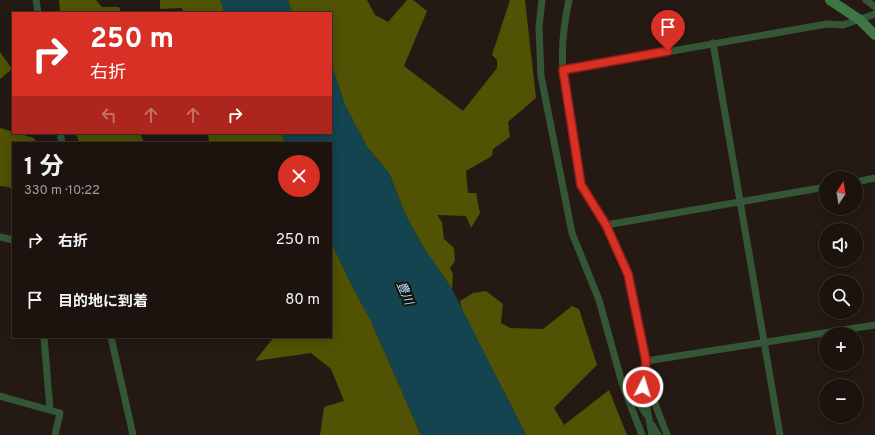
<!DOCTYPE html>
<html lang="ja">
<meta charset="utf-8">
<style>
body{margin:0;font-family:Overpass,"Noto Sans JP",sans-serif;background:#29201c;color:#f1f3f6;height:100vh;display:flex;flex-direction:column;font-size:15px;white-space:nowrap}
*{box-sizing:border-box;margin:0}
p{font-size:13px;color:#a09e9e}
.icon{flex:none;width:22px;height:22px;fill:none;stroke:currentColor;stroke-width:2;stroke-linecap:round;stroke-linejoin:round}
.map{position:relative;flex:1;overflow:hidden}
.drawer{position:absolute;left:12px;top:142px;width:320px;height:196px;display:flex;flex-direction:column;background:#1c130e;border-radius:0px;box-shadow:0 2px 10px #0003,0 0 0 1px #3a322e}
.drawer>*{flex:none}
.guide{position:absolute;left:12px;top:12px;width:320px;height:122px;border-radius:0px;box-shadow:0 2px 10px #0003,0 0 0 1px #3a322e;background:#d93025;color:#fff;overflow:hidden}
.needle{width:26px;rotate:12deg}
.buttons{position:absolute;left:819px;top:171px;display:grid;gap:8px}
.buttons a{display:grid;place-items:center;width:44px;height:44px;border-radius:50%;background:#1c130e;box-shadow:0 2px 10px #0003,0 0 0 1px #3a322e;font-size:20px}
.pin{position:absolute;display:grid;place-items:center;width:34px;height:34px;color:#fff;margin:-41px -17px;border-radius:50% 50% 50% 0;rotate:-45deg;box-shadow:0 0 4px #0007}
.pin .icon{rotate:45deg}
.me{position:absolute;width:44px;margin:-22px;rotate:5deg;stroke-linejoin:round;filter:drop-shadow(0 0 3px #0008)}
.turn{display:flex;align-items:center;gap:14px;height:84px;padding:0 12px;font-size:18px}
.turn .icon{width:52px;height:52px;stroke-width:2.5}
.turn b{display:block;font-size:28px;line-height:34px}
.lanes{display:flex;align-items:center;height:38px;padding:0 12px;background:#0003;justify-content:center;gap:20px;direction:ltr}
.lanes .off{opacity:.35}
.round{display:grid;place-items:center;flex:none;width:42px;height:42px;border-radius:21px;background:#29201c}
.headline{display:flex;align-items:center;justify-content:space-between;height:68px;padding:0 12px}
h1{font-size:24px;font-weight:700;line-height:30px}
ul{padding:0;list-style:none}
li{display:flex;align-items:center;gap:12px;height:60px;padding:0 12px}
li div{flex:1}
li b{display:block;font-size:15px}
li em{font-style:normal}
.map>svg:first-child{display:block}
.forest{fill:#515203}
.water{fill:#134450}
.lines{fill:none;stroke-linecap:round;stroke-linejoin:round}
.street{stroke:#335736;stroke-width:7}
.secondary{stroke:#3d7844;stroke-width:10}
.route-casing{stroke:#8d1f18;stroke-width:10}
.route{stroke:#d93025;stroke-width:7}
.labels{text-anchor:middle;stroke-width:4;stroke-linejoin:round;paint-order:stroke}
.water-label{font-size:12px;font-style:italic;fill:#a7ebfe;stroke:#1b100a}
</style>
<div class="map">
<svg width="875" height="435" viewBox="0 0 875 435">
<rect width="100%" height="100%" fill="#251913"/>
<!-- forest -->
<path class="forest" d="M 59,0 L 96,0 L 102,7 L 119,7 L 121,13 L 60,13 Z
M 160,0 L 220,0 L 225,13 L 183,13 L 182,8 L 160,9 Z
M 288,0 L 367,0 L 375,15 L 388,22 L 407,0 L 413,0 L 427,11 L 404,66 L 463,111 L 497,68 L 497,60 L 492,55 L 510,0 L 525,0 L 536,98 L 508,122 L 510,137 L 493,149 L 492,156 L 466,171 L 468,193 L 476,193 L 480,213 L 471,228 L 466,216 L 437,215 L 442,222 L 444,239 L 454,248 L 455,261 L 450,268 L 453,274 L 452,289 L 424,248 L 406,216 L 389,173 L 367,147 L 345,105 L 331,65 L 331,13 L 292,13 Z
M 0,52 L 12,69 L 0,79 Z
M 0,128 L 34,138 L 36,143 L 13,143 L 13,191 L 9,187 L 0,186 Z
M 76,133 L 140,133 L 144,143 L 79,143 Z
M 208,133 L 281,133 L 286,143 L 209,143 Z
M 331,241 L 348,278 L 371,321 L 421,435 L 320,435 L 324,407 L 344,401 L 331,369 L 311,353 L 255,361 L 274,337 L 331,337 Z
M 486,291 L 503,304 L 501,323 L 510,328 L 543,329 L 572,306 L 579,309 L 597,365 L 554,408 L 564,425 L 609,390 L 627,435 L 526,435 L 462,310 L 460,301 L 473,293 Z"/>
<!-- water -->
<path class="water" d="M 220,0 L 288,0 L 292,13 L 225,13 Z
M 332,65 L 345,105 L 367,147 L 389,173 L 406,216 L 424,248 L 452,289 L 526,435 L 421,435 L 371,321 L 348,278 L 331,241 L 331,143 L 286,143 L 281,133 L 331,133 Z"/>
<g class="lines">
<!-- street -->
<path class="street" d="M 36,0 L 38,13
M 542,0 L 539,27 L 541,76 L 572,233 L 599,300 L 622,383 L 642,435
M 866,0 L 875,7
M 713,43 L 780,435
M 563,70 C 561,46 564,23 569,0
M 60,133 L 62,143
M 856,182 L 875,178
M 606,225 L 826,187
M 0,237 L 13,240
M 44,337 L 50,410
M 111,337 L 133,435
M 646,361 L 628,274 L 606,225 L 581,185 L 563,70 L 827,24 L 843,25 L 875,14
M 644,375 L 667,435
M 622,383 L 630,389 L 646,414
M 0,396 L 60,413 L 55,435
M 652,425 L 658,435
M 652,435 L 643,387 L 646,361 L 875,325"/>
<!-- secondary -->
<path class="secondary" d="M 830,0 L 860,20 L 875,35"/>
</g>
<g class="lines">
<defs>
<path id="route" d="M 643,387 L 646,361 L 628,274 L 606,225 L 581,185 L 563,70 L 668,51"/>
</defs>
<!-- route casing -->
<use href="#route" class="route-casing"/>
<!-- route -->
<use href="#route" class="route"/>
</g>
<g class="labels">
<!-- water labels -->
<g class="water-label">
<text transform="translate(405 293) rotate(67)" y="4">豊川</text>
</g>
</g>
</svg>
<div class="buttons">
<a><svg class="needle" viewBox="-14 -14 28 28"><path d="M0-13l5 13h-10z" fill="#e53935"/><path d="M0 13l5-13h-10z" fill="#a09e9e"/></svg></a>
<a><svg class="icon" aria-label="sound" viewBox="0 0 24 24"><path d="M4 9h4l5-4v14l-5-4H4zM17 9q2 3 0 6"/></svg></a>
<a><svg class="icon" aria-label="search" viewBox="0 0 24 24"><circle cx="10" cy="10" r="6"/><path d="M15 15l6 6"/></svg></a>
<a>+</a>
<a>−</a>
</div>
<div class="pin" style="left:668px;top:51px;background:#d93025"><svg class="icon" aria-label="arrive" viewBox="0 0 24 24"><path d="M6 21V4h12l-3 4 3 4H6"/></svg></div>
<svg class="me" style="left:643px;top:387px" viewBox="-20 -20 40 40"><circle r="17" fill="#d93025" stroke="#fff" stroke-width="3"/><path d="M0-11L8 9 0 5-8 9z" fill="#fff"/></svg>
<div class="guide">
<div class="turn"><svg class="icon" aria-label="right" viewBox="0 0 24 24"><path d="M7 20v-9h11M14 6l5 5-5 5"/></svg><div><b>250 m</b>右折</div></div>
<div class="lanes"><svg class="icon off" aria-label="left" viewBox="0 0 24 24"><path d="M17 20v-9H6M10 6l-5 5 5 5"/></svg><svg class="icon off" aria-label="ahead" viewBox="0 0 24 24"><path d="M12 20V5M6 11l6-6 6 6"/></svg><svg class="icon off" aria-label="ahead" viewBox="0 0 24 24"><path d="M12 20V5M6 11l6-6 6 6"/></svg><svg class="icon" aria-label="right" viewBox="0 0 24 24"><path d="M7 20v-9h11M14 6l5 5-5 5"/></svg></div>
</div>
<section class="drawer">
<div class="headline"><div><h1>1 分</h1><p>330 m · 10:22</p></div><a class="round" style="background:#d93025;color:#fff"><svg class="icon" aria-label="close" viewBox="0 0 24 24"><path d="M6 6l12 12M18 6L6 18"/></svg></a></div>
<ul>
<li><svg class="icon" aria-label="right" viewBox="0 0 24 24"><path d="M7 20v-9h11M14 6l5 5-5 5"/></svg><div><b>右折</b></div><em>250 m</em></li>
<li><svg class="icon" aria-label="arrive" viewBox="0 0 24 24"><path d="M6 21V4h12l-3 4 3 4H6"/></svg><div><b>目的地に到着</b></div><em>80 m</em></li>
</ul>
</section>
</div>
